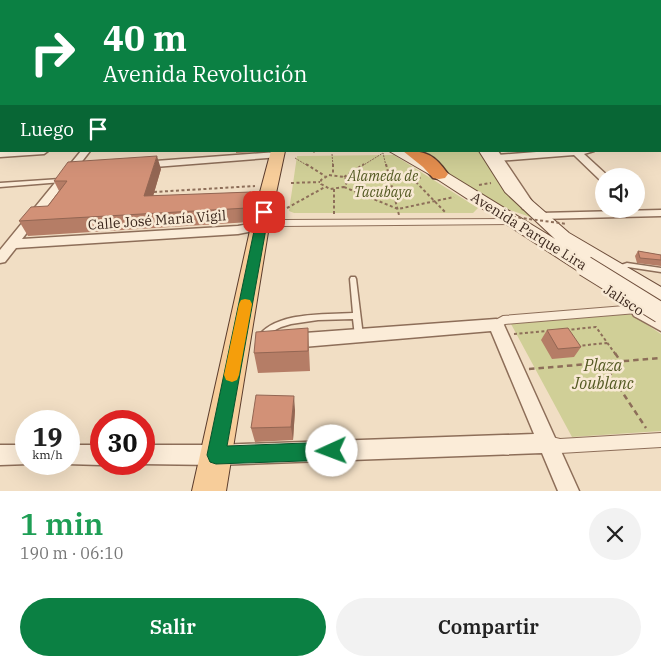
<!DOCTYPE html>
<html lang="es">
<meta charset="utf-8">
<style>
body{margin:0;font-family:"IBM Plex Serif",serif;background:#f2f2f2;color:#222;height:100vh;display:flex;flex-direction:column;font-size:19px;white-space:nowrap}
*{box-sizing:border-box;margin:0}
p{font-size:16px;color:#767676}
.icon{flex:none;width:28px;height:28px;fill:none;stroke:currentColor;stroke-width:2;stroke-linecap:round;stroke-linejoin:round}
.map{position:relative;height:491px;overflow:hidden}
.details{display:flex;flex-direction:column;background:#fff;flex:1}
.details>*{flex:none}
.hud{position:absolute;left:0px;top:0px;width:661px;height:152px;box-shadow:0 5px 20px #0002;background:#0b8043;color:#fff;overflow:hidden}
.controls{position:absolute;left:595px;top:168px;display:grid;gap:10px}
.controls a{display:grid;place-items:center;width:50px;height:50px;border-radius:50%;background:#fff;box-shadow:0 5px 20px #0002;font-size:25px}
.speed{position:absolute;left:15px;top:410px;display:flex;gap:10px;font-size:25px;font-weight:700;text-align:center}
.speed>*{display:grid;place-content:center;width:65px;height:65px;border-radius:50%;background:#fff;box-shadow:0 5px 20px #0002;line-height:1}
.speed small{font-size:12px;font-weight:400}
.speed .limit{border:8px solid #d22;background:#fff;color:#111}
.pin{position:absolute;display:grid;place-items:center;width:42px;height:42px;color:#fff;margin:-21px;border-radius:10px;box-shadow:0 2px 8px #0006}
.me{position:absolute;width:55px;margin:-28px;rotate:268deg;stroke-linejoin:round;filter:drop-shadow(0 0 4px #0008)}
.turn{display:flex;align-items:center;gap:18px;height:105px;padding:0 20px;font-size:22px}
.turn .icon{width:65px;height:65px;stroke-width:2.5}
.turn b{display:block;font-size:35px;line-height:42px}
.then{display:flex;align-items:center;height:48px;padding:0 20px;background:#0003;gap:10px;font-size:19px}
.round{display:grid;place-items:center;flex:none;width:52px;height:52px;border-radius:26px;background:#f2f2f2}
.head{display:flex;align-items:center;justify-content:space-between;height:85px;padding:0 20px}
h1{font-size:30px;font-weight:600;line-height:38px;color:#1e9e55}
.primary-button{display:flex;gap:10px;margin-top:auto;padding:10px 20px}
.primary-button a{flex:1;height:58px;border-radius:30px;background:#0b8043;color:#fff;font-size:20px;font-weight:600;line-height:58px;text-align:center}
.primary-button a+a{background:#f2f2f2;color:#222}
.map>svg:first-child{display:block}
.green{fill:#d0cf97}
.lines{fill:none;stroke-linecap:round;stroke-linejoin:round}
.service-casing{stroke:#8d6e59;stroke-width:3}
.pedestrian-casing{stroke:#8d6e59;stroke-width:2}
.minor-casing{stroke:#8d6e59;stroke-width:3}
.tertiary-casing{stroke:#8d6e59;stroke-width:3}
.secondary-casing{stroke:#6f4f3c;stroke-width:2}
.primary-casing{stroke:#5b3c2d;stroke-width:2}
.motorway-casing{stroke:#5b3c2d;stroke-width:3}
.path-far2{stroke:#8d6e59;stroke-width:1;stroke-dasharray:2 1;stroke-linecap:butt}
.path-far1{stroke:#8d6e59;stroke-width:2;stroke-dasharray:3 2.5;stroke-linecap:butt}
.path{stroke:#8d6e59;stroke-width:2.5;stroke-dasharray:5.5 4;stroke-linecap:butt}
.service{fill:#fbecd8;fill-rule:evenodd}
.pedestrian{fill:#fbecd8;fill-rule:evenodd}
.minor{fill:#fbecd8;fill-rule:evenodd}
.tertiary{fill:#fbecd8;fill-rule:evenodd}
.secondary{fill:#fbecd8;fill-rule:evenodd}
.primary{fill:#f7cd9a;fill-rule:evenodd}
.motorway{fill:#e68f4f;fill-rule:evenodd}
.secondary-bridge-casing{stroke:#6f4f3c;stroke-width:22;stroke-linecap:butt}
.path-bridge{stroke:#8d6e59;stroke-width:2;stroke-dasharray:3 2.5;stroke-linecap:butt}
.secondary-bridge{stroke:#fbecd8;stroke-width:20}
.wall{fill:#b57d66}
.shaded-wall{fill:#936653}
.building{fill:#d29177;stroke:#936653}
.route{fill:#0b8043;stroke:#07532c}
.slow{fill:#f59e0b}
.labels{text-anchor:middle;stroke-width:5;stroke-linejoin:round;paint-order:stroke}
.park-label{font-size:14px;font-style:italic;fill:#545a23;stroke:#f8e9d4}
.street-label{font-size:14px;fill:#3c281e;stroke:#f8e9d4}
.near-park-label{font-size:16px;font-style:italic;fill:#545a23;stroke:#f8e9d4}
</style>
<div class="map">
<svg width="661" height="491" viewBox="0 0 661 491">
<rect width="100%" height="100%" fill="#f1dec4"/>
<!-- green -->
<path class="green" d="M 415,151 L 480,151 L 536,219 L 493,204 Z
M 394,155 L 478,208 L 473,213 L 294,213 L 289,211 L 297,156 Z
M 631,314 L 661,334 L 661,431 L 572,437 L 511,324 Z"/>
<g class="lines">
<defs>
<path id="service" d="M 60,179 L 62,180 L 62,182 L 0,187 L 0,183 Z
M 627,263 L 661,268 L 661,272 L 628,267 L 626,268 L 624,273 L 620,273 L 619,271 L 621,265 Z
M 351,277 L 355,277 L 356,279 L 363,336 L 362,338 L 359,339 L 356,338 L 355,336 L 353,319 L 318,320 L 291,324 L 281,327 L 271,332 L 264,340 L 261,341 L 258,340 L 257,338 C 275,311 324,315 353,313 L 350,279 Z"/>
<path id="pedestrian" d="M 514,219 L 518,222 L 517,224 L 282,226 L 260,229 L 256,226 L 260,223 L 282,220 Z
M 637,305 L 641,306 L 642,309 L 641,312 L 637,313 L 505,324 L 496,329 L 492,328 L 491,325 L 492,322 L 503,316 Z
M 661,433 L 661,447 L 560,453 L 543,448 L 541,443 L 543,438 L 548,436 L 560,439 Z"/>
<path id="minor" d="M 0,57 L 1,57 L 1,61 L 0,61 Z
M 0,82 L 1,82 L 1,86 L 0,86 Z
M 660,144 L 661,144 L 661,150 L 660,150 Z
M 0,151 L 48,151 L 44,154 L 0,157 Z
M 81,151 L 90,151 L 22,239 L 238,226 L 260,222 L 266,226 L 264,229 L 238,234 L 16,248 L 5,262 L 0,263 L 0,250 Z
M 549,151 L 594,151 L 584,154 L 608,176 L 604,176 L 604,181 L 600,180 L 574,155 L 497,161 L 492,158 L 497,155 Z
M 277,152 L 282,155 L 280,157 L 142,168 L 137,165 L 142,162 Z
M 661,210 L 661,216 L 540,219 L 534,216 L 540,213 Z
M 496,319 L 501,321 L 504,325 L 579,491 L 558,491 L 542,453 L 216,465 L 141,464 L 144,464 L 144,445 L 216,445 L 534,434 L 491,331 L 291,348 L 285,346 L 283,341 L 285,336 L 291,334 Z
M 0,445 L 26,445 L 26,464 L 29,464 L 0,465 Z
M 69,445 L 101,445 L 101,464 L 104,464 L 101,465 L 66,464 L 69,464 Z"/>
<path id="tertiary" d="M 487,151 L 498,151 L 535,206 L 533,209 L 523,209 Z
M 640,304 L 661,315 L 661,331 L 634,316 L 631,311 L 634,306 Z"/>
<path id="secondary" d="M 660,105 L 661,105 L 661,111 L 660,111 Z
M 0,121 L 1,122 L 1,129 L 0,129 Z
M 389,151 L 405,151 L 444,171 L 555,239 L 505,192 L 479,151 L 492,151 L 515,186 L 569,233 L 661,287 L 661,303 L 654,301 L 592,263 L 594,266 L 592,271 L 585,272 L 578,271 L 434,177 Z"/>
<path id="primary" d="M 271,151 L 285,151 L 269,226 L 226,491 L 192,491 L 251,226 Z"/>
<path id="motorway" d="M 660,89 L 661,89 L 661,97 L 660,97 Z
M 0,108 L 1,108 L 1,116 L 0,116 Z
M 403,151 C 426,151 434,154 448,174 L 445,178 L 439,179 L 433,178 L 423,167 Z"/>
</defs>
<!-- service casing -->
<use href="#service" class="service-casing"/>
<!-- pedestrian casing -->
<use href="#pedestrian" class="pedestrian-casing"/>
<!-- minor casing -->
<use href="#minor" class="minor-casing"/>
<!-- tertiary casing -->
<use href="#tertiary" class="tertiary-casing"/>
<!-- secondary casing -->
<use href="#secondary" class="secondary-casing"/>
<!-- primary casing -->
<use href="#primary" class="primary-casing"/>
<!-- motorway casing -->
<use href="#motorway" class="motorway-casing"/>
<!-- path-far2 -->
<path class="path-far2" d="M 309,151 L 311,151
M 314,151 L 314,154
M 332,154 L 333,166
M 295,158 L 308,166
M 362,166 L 383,153 L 386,166"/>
<!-- path-far1 -->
<path class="path-far1" d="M 306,164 L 325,176
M 333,164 L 333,174
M 386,164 L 399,215
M 329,175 L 344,177 L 348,181 L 344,187 L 330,189 L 321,184 L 321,180 Z
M 344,177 L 364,164
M 390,178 L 423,178
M 412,178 L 446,213
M 348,182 L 390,182
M 291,183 L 320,182
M 479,185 L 491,183
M 344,187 L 398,209 L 454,197
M 334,189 L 334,214
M 154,192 L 255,186
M 287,208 L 325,187
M 566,330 L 596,327 L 616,355
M 514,334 L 546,331
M 577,346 L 607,343"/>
<!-- path -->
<path class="path" d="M 615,353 L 621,362
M 603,363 L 646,428
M 529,369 L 661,358"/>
<!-- service -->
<use href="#service" class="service"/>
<!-- pedestrian -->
<use href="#pedestrian" class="pedestrian"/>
<!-- minor -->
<use href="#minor" class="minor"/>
<!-- tertiary -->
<use href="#tertiary" class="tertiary"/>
<!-- secondary -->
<use href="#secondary" class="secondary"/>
<!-- primary -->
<use href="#primary" class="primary"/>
<!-- motorway -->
<use href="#motorway" class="motorway"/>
<defs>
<path id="secondary-bridge" d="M 585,266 L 661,313"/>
</defs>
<!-- secondary-bridge casing -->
<use href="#secondary-bridge" class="secondary-bridge-casing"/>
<!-- path-bridge -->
<path class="path-bridge" d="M 491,214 L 567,224"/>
<!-- secondary-bridge -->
<use href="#secondary-bridge" class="secondary-bridge"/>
</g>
<!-- wall -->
<path class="wall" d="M 236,151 L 256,151 L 256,152 L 236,153 Z
M 161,169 L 153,196 L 251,192 L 253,206 L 250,222 L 28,236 L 19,221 L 48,206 L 59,191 L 54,181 Z
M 638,251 L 661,255 L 661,266 L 637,263 L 635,256 Z
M 308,328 L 310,371 L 258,373 L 254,353 Z
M 547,330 L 581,347 L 574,357 L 552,359 L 541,340 Z
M 295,410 L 293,440 L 255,442 L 251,428 Z"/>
<!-- shaded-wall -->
<path class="shaded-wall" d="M 157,156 L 161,169 L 149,210 L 144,196 Z
M 251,192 L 253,206 L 250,222 L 247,208 Z
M 294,396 L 295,410 L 293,440 L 291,427 Z"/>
<!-- building -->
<path class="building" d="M 157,156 L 144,196 L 251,192 L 247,208 L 19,221 L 31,207 L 48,206 L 67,181 L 54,181 L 68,162 Z
M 638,251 L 661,255 L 661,260 L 640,258 Z
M 308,328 L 308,351 L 254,353 L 256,332 Z
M 568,328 L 581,347 L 558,349 L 547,330 Z
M 256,395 L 294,396 L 291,427 L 251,428 Z"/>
<!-- sky -->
<linearGradient id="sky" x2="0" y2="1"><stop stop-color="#8dbad4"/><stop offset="0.43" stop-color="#f9f0e4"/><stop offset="1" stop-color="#f9f0e4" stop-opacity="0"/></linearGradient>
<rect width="661" height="120" fill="url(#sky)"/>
<!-- route -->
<path class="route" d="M 264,209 L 269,212 L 227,446 L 332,442 L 338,444 L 341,451 L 338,457 L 332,460 L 216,464 L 210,462 L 207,455 L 258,212 Z"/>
<!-- slow -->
<path class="slow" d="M 245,299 L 250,300 L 252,304 L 239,375 L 237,380 L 232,382 L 226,380 L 224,375 L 239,304 L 241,300 Z"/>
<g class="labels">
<!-- park labels -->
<g class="park-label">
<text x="383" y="181">Alameda de<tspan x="383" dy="16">Tacubaya</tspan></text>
</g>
<!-- street labels -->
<g class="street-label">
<text transform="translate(157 220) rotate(-4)" y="5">Calle José María Vigil</text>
<text transform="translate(529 231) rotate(32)" y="5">Avenida Parque Lira</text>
<text transform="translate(624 300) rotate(33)" y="5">Jalisco</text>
</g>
<!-- near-park labels -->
<g class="near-park-label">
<text x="603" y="371">Plaza<tspan x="603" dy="18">Joublanc</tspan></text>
</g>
</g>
</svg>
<div class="controls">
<a><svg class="icon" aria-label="sound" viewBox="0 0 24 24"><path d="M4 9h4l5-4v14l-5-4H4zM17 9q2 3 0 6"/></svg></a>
</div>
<div class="speed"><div>19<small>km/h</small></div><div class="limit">30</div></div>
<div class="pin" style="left:264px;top:212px;background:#d93025"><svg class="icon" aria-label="arrive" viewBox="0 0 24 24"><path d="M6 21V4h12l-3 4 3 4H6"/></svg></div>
<svg class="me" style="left:332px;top:451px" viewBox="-20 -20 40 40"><circle r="19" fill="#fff"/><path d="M0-13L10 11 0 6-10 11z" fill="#0b8043"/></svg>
<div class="hud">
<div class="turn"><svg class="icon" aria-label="right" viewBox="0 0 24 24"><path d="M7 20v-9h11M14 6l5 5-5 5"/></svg><div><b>40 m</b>Avenida Revolución</div></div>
<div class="then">Luego<svg class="icon" aria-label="arrive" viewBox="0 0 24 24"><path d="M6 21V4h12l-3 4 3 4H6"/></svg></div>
</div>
</div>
<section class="details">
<div class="head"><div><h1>1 min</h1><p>190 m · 06:10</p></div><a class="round"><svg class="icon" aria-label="close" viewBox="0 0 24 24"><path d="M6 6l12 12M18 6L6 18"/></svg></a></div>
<div class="primary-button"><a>Salir</a><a>Compartir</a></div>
</section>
